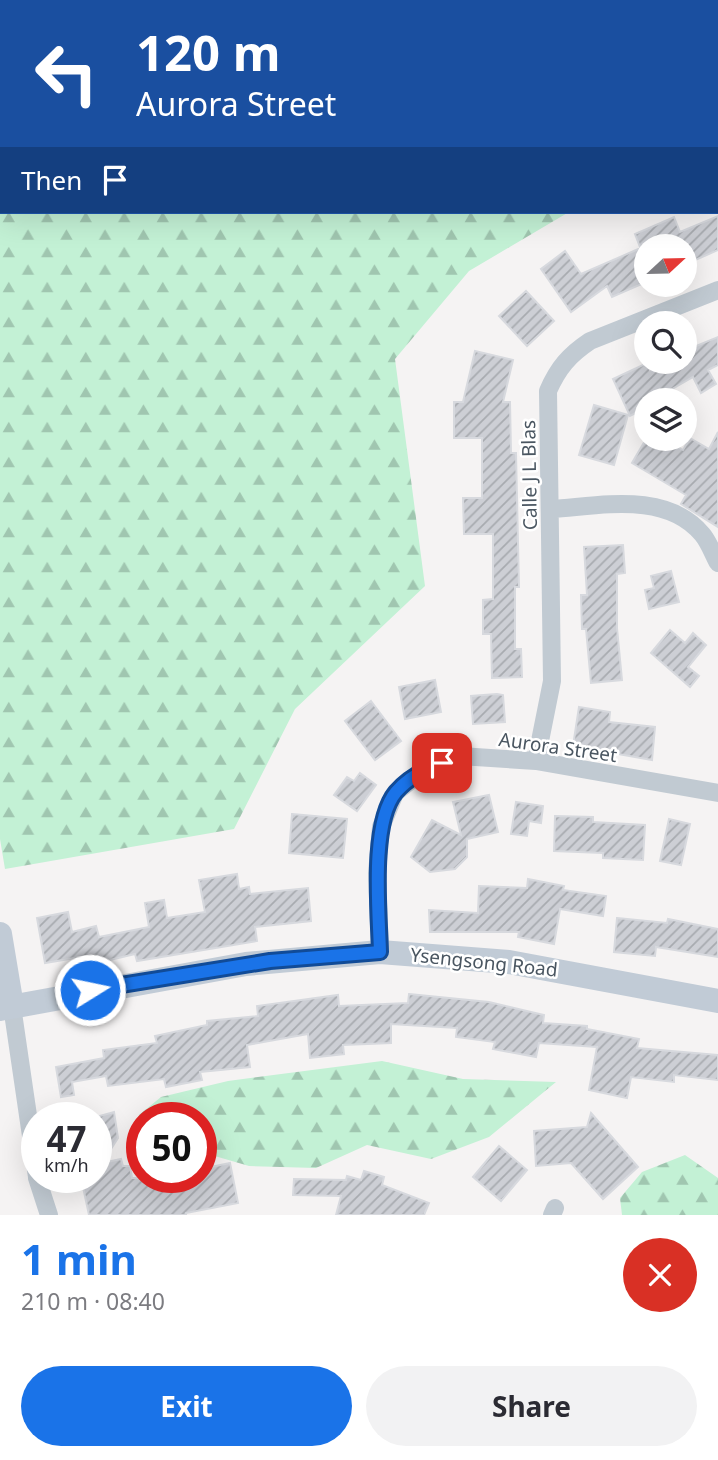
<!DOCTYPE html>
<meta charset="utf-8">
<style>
body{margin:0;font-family:"Noto Sans",sans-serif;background:#f2f2f3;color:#2b2b33;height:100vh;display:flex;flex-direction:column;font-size:26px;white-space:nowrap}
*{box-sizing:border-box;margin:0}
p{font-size:23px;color:#7c7c81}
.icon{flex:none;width:38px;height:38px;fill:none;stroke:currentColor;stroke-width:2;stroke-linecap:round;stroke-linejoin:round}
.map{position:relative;height:1215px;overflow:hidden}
.panel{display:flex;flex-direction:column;background:#fff;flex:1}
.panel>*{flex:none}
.guide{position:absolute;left:0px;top:0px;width:719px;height:214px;box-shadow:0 7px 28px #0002;background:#1a4fa0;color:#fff;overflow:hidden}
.needle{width:46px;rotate:68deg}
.controls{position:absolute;left:634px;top:234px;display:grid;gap:14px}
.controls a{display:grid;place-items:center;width:63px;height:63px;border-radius:50%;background:#fff;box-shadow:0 7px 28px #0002;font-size:35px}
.speed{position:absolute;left:21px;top:1102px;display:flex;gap:14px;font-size:35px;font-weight:700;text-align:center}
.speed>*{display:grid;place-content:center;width:91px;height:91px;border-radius:50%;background:#fff;box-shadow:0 7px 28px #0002;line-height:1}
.speed small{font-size:18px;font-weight:400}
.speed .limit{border:10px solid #d22;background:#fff;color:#111}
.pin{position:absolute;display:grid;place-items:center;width:60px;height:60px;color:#fff;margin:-30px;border-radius:14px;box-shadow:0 4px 10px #0006}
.me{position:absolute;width:77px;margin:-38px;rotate:80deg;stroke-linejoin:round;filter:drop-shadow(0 0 5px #0008)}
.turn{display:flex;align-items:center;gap:24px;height:147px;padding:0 21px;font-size:32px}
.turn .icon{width:91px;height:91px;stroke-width:2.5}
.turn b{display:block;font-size:49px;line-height:60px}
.then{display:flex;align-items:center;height:66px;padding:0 21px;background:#0003;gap:14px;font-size:26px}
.round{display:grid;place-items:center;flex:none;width:74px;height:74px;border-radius:37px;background:#f2f2f3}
.overview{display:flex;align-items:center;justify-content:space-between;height:119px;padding:0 21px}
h1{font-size:42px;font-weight:700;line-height:52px;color:#1a73e8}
.button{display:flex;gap:14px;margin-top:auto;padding:14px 21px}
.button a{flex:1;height:80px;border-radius:42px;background:#1a73e8;color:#fff;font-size:28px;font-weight:700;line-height:80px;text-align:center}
.button a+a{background:#f2f2f3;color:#2b2b33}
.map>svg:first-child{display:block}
.forest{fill:url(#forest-firs)}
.building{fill:url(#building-hatch);stroke:#d7d9de;stroke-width:2}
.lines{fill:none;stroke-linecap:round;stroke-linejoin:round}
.street{stroke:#c1cad2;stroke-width:18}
.secondary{stroke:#c1cbd6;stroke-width:24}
.route-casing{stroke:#114b97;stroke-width:18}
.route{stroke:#1a73e8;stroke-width:12}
.labels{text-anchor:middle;stroke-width:5;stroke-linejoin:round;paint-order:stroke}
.street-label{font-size:19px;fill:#4a5661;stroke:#fff}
</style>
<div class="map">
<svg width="718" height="1215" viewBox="0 0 718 1215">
<defs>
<pattern id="forest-firs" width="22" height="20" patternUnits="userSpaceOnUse" patternTransform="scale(1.75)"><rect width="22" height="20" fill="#c3f1d5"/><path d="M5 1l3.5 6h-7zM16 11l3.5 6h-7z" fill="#a0c6b0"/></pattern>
<pattern id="building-hatch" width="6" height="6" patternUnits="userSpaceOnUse" patternTransform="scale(1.75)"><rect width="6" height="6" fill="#cdcfd5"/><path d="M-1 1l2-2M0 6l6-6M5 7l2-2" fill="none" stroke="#a8abb0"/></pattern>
</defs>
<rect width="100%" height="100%" fill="#f5f3f3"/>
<!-- forest -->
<path class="forest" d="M 0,0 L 563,2 L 2,2 L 2,212 L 569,212 L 469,271 L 395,359 L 425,586 L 295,709 L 234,829 L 5,869 L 0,839 Z
M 382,1061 L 463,1079 L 556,1082 L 489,1137 L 431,1159 L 367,1145 L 316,1168 L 249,1166 L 201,1152 L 201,1118 L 142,1118 L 142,1144 L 134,1144 L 139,1115 L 161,1097 L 228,1081 Z
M 685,1155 L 718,1178 L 718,1215 L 622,1215 L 620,1198 L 642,1172 Z"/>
<!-- building -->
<path class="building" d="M 718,216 L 718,250 L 684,265 L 684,247 L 646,247 L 646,282 L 612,297 L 607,286 L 571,312 L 541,269 L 565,251 L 581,274 L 643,247 L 640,247 L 635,234 L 674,217 L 680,232 Z
M 526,291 L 554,321 L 527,346 L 499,316 Z
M 718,337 L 718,365 L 708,370 L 716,384 L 701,393 L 693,377 L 662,395 L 664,401 L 646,401 L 646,408 L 630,416 L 613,379 L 647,363 L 650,370 L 664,362 L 684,362 L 684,351 Z
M 475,351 L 513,360 L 503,402 L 510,402 L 511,453 L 516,453 L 519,587 L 515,587 L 515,649 L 521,649 L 522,677 L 492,678 L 491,634 L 483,634 L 483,600 L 493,599 L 493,534 L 464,534 L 463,498 L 482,498 L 482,438 L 454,438 L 454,402 L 463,402 Z
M 594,405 L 628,415 L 614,465 L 579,455 Z
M 718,432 L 718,527 L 681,504 L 686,495 L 632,463 L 646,439 L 664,439 L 683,450 L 690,438 L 709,449 Z
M 623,545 L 625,573 L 617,574 L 617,628 L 622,680 L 591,683 L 586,629 L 582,629 L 581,595 L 587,595 L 584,547 Z
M 671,571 L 679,602 L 649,609 L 645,590 L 654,588 L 651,576 Z
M 670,630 L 685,643 L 693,633 L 706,645 L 688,667 L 699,676 L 690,687 L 651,653 Z
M 435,680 L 441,712 L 405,719 L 399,687 Z
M 497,694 L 503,695 L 505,722 L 473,724 L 471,696 Z
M 371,701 L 401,741 L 375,760 L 345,721 Z
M 579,707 L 610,712 L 609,722 L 655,727 L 652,760 L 573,746 Z
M 360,773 L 376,785 L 357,811 L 334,795 L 347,777 L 354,781 Z
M 489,795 L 498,832 L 467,839 L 467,857 L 455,869 L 430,872 L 411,857 L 432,820 L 461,835 L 453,802 Z
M 516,802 L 543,806 L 541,823 L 529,821 L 527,836 L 511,834 Z
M 292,814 L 347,819 L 343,858 L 289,853 Z
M 555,816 L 593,817 L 593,822 L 645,825 L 643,860 L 603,858 L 603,853 L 554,851 Z
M 669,819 L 690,824 L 681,865 L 660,861 Z
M 237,874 L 239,889 L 249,887 L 250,894 L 308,888 L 311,921 L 255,927 L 257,941 L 137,961 L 135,954 L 89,965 L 87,956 L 45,963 L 37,918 L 68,912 L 72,932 L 96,926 L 99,937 L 149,927 L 145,903 L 164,900 L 167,918 L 205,912 L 199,880 Z
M 528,879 L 564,886 L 563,890 L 606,896 L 603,916 L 560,909 L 554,944 L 518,937 L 519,932 L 430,932 L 429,910 L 478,913 L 479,886 L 527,888 Z
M 617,918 L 667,923 L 668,919 L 718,929 L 718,957 L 656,947 L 655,956 L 614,952 Z
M 409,994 L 489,1002 L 544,1015 L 543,1023 L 587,1026 L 587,1029 L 639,1039 L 637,1048 L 718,1055 L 718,1080 L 674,1075 L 674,1082 L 631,1077 L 627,1098 L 589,1090 L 597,1047 L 539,1043 L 536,1057 L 493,1049 L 495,1042 L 456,1037 L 457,1028 L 391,1024 L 391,1043 L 343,1045 L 344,1054 L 310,1058 L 308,1034 L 247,1045 L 250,1067 L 200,1072 L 202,1080 L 166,1087 L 164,1079 L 108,1086 L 106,1076 L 72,1082 L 74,1095 L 61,1097 L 56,1067 L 104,1058 L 103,1050 L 157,1043 L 155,1036 L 207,1025 L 207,1021 L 258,1016 L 257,1006 L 338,995 L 339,1006 L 408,1003 Z
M 114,1112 L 118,1138 L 102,1163 L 121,1159 L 123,1166 L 130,1166 L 132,1178 L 201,1178 L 201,1169 L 230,1163 L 238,1203 L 186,1213 L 186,1215 L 89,1215 L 81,1178 L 96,1178 L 96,1117 Z
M 591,1113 L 638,1167 L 603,1199 L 571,1163 L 536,1166 L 534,1131 L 587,1127 Z
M 499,1146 L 527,1170 L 501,1201 L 473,1177 Z
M 364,1171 L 384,1177 L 382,1185 L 429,1203 L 424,1215 L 336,1215 L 341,1196 L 293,1195 L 294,1179 L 346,1180 L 347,1176 L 361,1180 Z"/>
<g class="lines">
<!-- street -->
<path class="street" d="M 670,0 L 670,2
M 718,118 L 718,119
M 552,509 C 600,506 666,491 702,534 C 709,542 713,554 718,563
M 536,761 L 552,681 L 548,391 C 558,368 569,355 590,341 L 718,290
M 380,952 L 377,873 L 381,827 L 395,793 L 424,770 L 460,756 L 536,761 L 718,793
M 12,1006 L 37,1177
M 37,1178 L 49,1215
M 552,1215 L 555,1208"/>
<!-- secondary -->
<path class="secondary" d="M 0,934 L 12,1006
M 0,1009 L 246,964 L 380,952 L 509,962 L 718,1001"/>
</g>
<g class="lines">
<defs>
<path id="route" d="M 90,990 L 270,961 L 380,952 C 379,913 370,823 396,792 C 408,778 425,769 442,763"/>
</defs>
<!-- route casing -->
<use href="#route" class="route-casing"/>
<!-- route -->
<use href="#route" class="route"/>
</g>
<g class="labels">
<!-- street labels -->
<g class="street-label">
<text transform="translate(529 475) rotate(-91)" y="7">Calle J L Blas</text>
<text transform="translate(558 747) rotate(8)" y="7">Aurora Street</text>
<text transform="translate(484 962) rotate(6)" y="7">Ysengsong Road</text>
</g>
</g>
</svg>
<div class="controls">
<a><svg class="needle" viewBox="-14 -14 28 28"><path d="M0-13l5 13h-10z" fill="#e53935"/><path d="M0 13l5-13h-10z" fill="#7c7c81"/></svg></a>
<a><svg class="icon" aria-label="search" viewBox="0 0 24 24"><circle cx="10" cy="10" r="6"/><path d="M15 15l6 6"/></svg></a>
<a><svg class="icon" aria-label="layers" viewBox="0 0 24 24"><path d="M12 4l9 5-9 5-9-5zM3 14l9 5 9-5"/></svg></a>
</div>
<div class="speed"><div>47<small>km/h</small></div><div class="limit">50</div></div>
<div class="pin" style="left:442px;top:763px;background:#d93025"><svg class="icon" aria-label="arrive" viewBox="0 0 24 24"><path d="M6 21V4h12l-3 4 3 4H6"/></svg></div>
<svg class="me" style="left:90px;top:990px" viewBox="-20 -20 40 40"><circle r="17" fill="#1a73e8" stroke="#fff" stroke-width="3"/><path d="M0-11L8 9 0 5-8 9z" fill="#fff"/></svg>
<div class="guide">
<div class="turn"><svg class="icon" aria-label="left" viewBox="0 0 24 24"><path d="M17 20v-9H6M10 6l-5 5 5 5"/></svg><div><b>120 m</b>Aurora Street</div></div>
<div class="then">Then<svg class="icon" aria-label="arrive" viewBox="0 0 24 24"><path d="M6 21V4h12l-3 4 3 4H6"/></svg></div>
</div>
</div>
<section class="panel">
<div class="overview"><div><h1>1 min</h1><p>210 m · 08:40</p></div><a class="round" style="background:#d93025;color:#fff"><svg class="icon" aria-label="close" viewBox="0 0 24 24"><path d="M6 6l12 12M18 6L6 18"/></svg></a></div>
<div class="button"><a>Exit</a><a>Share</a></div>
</section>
